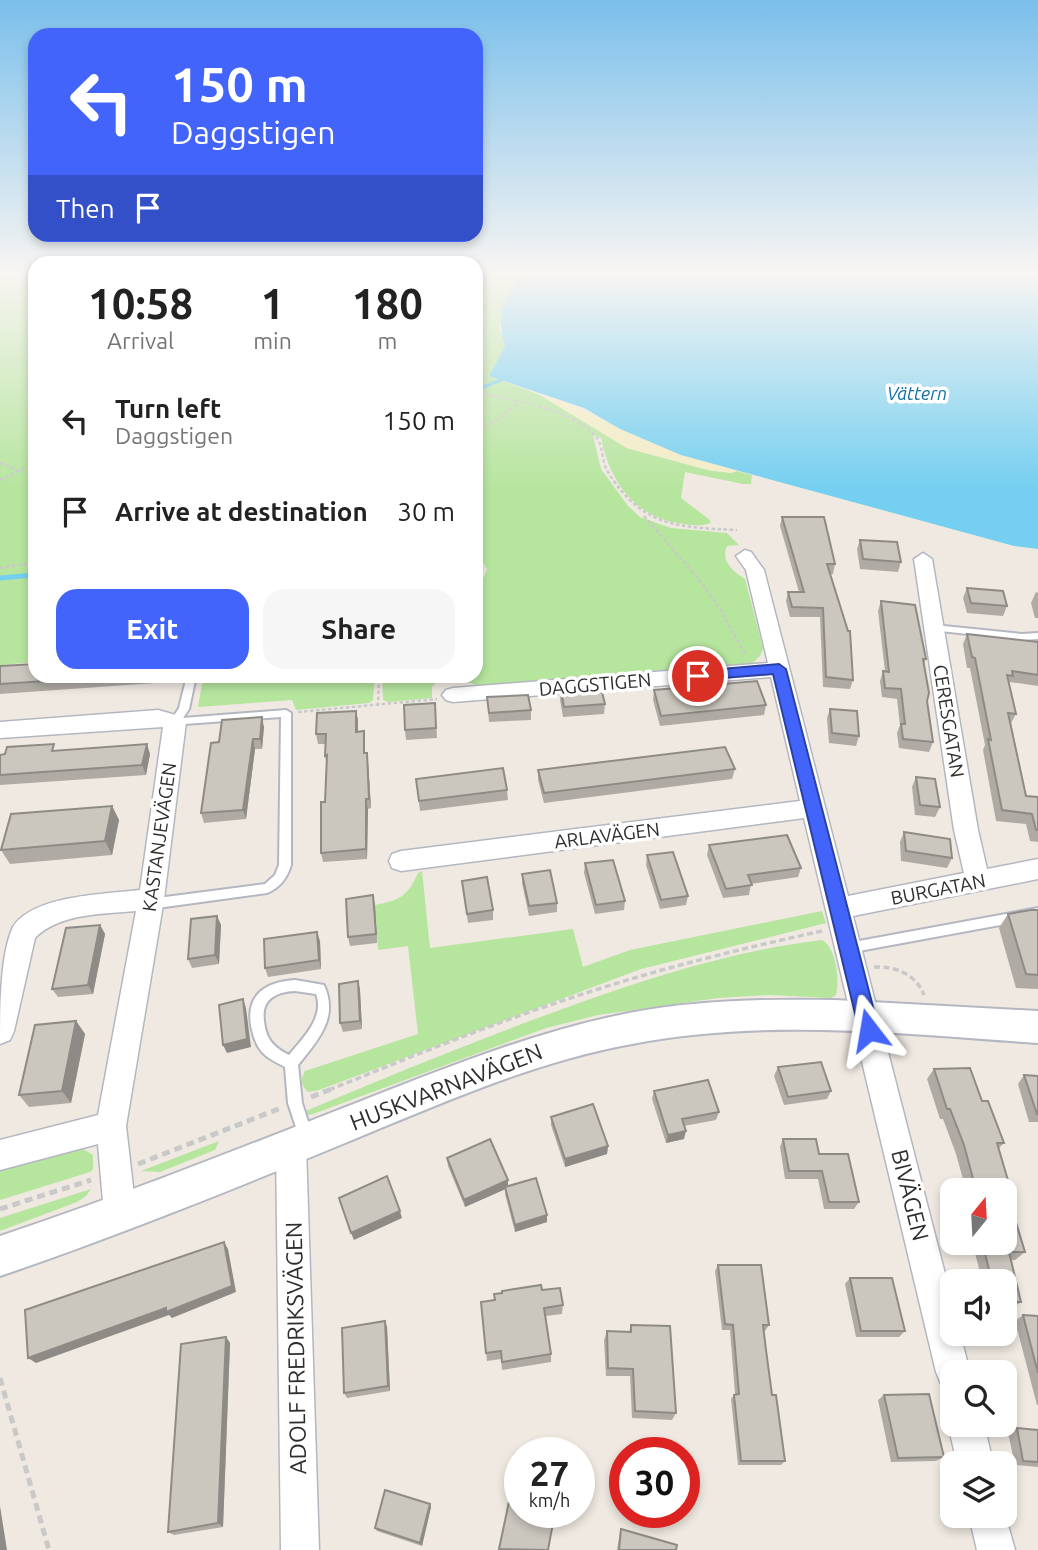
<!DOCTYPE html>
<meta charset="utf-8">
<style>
body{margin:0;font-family:Ubuntu,sans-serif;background:#f6f6f6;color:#222;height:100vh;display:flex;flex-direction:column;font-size:26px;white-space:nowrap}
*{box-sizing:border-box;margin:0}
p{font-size:23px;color:#767676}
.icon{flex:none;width:38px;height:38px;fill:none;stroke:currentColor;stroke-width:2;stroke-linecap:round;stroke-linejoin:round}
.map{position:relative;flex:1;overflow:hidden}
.details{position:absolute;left:28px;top:256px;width:455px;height:427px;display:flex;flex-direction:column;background:#fff;border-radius:21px;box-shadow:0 4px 10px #0003}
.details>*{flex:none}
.hud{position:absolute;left:28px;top:28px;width:455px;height:214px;border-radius:21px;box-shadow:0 4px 10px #0003;background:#4264fb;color:#fff;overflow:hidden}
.needle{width:46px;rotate:18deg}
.buttons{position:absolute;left:940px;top:1178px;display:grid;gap:14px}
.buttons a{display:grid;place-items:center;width:77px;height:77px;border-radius:14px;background:#fff;box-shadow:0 4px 10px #0003;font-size:35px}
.speed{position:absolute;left:504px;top:1437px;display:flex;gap:14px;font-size:35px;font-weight:700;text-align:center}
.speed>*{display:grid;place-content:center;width:91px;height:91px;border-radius:50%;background:#fff;box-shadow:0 4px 10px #0003;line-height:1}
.speed small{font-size:18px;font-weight:400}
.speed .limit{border:10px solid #d22;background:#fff;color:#111}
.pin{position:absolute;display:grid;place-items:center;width:60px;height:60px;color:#fff;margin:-30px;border:4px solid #fff;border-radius:50%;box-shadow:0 2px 7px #0007}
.me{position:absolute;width:77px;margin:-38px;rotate:346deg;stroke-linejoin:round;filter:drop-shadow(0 0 5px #0008)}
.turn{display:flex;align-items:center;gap:24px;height:147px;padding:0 28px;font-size:32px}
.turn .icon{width:91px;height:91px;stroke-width:2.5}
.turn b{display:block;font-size:49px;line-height:60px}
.then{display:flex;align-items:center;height:66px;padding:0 28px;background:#0003;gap:14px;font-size:26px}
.eta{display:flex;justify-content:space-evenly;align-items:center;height:119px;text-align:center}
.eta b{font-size:42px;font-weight:600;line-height:49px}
.primary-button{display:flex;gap:14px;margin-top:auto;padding:14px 28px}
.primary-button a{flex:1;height:80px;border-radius:21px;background:#4264fb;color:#fff;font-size:28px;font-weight:600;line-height:80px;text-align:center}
.primary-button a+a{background:#f6f6f6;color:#222}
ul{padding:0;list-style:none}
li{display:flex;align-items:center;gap:21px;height:91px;padding:0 28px}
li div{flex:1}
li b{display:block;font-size:26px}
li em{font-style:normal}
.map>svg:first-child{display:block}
.green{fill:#b6e59e}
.sand{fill:#f3ecc5}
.water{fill:#75cff0}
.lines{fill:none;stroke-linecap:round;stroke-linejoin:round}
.stream-far1{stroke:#75cff0;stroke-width:3.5}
.stream{stroke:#75cff0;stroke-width:5}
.service-casing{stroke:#b4b7c1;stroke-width:4}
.minor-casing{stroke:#b4b7c1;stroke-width:3}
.tertiary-casing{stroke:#b4b7c1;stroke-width:4}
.path-far2{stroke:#c9c9c9;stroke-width:2.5;stroke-dasharray:3.5 2.5;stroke-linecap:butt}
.path-far1{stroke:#c9c9c9;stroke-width:3.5;stroke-dasharray:6 3.5;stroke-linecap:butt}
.path{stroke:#c9c9c9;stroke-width:5;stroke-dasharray:8 5;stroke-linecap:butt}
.service{fill:#fff;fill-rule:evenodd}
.minor{fill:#fff;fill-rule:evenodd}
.tertiary{fill:#fff;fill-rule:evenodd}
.wall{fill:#afaba4}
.shaded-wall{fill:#8e8b86}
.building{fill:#cbc7bf;stroke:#8e8b86;stroke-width:2}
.route{fill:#4264fb;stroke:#2b41a3;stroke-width:2}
.labels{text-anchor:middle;stroke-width:7;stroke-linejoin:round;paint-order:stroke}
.far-water-label{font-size:18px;font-style:italic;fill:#0d6fa3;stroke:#fff}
.street-label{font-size:19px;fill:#2e2e2e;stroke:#fff}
.near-street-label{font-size:23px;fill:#2e2e2e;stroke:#fff}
</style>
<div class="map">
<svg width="1038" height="1550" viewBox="0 0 1038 1550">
<rect width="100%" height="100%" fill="#efe9e1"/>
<!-- green -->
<path class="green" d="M 0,271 L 35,271 L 35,662 L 0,665 Z
M 476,271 L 525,271 L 512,286 L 499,327 L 505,346 L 489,376 L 540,395 L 627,448 L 708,470 L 731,473 L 737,471 L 752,475 L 751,484 L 743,484 L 685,472 L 681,498 L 710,520 L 711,523 C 700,527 689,525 678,523 C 634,516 609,480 601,438 L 593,435 L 601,469 L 628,506 L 640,517 L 671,528 L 727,533 L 739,545 L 727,546 C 720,561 733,571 745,579 L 763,648 L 760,656 L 750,665 L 478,686 C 464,680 443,672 432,687 L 432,698 L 388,702 L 383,700 L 382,676 L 476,676 L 476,586 L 483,579 L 487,569 L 476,552 Z
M 207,676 L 375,676 L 373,700 L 369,703 L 296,710 L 292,700 L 198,707 L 203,679 Z
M 422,871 L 430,948 L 573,929 L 583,967 L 630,950 L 822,911 L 826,923 L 641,969 L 319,1090 L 308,1092 C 301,1085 300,1080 305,1071 L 418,1034 L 408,946 L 378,950 L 375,905 C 400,900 407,897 418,873 Z
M 822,940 C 836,947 840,980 836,995 L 831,998 L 770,995 L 718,998 L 598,1015 L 546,1028 L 313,1114 L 308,1115 L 306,1111 C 396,1073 487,1036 579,1003 C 658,975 739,950 822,940 Z
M 219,1141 L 215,1150 L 160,1172 L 141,1171 Z
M 80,1147 L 93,1155 L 93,1169 L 90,1172 L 0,1200 L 0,1169 Z
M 91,1189 L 86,1196 L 77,1202 L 0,1231 L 0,1218 Z"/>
<!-- sand -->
<path class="sand" d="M 540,395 C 569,402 592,415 619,428 C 657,447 696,459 737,471 L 731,473 L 708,470 L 627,448 Z"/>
<!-- water -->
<path class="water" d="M 525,271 L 1038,271 L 1038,549 L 1014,546 L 681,455 L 620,429 L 584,408 L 489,376 L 505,346 C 495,313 503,297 525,271 Z"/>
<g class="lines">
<!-- stream-far1 -->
<path class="stream-far1" d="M 476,390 L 501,380"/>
<!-- stream -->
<path class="stream" d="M 0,578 L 35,575"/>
<defs>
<path id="service" d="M 934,625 L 1022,634 L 1038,633 L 1038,639 L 1022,640 L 931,630 L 929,628 Z
M 187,676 L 196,676 L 189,709 L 183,718 L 286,710 L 291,713 L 291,865 C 287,878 280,888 267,893 L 150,909 L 146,907 L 144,904 L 146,901 L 150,899 L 265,884 L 275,875 L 279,865 L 281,717 L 171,725 L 170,722 L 179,708 Z
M 1038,908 L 1038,918 L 848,953 L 844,952 L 842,948 L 844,944 L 848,943 Z
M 295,980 L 324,985 C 339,1018 318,1040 298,1065 L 302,1103 L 313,1137 L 311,1142 L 306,1144 L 301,1142 L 288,1103 L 285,1067 C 278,1063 271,1060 265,1055 C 258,1049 254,1039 252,1030 C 244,996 264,982 295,980 ZM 295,991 L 316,994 C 325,1017 303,1038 289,1055 C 273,1047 266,1039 264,1021 C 261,999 276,992 295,991 Z"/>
<path id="minor" d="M 745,550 L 751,552 L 764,570 L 848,896 L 964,873 L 954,830 L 914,559 L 923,553 L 932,559 L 978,830 L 987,869 L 1038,859 L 1038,879 L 853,916 L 952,1301 L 952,1334 L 960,1334 L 970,1372 L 952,1372 L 952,1389 L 941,1384 L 936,1372 L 804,818 L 401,871 L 392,868 L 389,861 L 392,854 L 401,851 L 800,801 L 771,677 L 453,702 L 446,700 L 442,695 L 446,690 L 453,688 L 768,663 L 746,570 L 736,556 Z
M 158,710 L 183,717 L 186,722 L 164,899 L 126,1126 L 136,1213 L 131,1224 L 120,1229 L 109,1224 L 104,1213 L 98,1144 L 0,1170 L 0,1140 L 98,1115 L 136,911 C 104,914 59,913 35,938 L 14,1031 L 10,1040 L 0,1044 C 0,1012 0,954 13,927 C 33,895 106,894 140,890 L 163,727 L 0,738 L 0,722 Z
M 291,1131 L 302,1135 L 306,1146 L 319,1550 L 281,1550 L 276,1146 L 280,1135 Z
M 952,1415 L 952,1424 L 984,1424 L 993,1463 L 957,1463 L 948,1424 Z
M 1004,1511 L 1015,1550 L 977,1550 L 969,1516 L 1004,1516 Z"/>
<path id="tertiary" d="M 835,1000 L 1038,1011 L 1038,1043 C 903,1034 766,1018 632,1044 C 532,1062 438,1105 345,1143 C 231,1190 117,1236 0,1276 L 0,1236 C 114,1198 226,1154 338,1110 C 433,1073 528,1033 629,1013 C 696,1000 766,999 835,1000 Z"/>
</defs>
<!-- service casing -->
<use href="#service" class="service-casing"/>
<!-- minor casing -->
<use href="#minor" class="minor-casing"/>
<!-- tertiary casing -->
<use href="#tertiary" class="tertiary-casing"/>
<!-- path-far2 -->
<path class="path-far2" d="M 0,287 L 35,272
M 476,387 L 486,394 C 520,403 571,408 596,437 C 604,446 601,461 608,472 C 642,527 677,527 737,530
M 476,435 L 519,403
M 0,463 L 18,470
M 0,480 L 35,463
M 644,516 L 697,577 L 720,609 L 746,656
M 476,555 L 483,569 L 476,583
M 0,568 L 24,564 L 35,567
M 378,706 L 379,676
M 298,712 L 437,699"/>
<!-- path-far1 -->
<path class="path-far1" d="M 874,967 C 895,966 916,974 924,995
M 329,1090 C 415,1055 501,1020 589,992 C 666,967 744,948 822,931"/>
<!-- path -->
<path class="path" d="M 311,1097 L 334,1088
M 138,1164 L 281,1108
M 0,1209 L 91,1180
M 0,1378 L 49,1550"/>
<!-- service -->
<use href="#service" class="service"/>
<!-- minor -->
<use href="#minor" class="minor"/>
<!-- tertiary -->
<use href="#tertiary" class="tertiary"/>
</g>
<!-- wall -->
<path class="wall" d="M 782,517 L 835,564 L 833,574 L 830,574 L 853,680 L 850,689 L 823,687 L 820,617 L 790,617 L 786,601 L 788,592 L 799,592 L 780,526 Z
M 860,540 L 901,562 L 898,572 L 860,569 L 857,549 Z
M 967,588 L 1007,606 L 1003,616 L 967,613 L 963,598 Z
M 1036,592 L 1038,593 L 1038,618 L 1035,618 L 1031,603 Z
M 881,601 L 926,659 L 924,664 L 927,701 L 933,742 L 929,752 L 899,748 L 897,733 L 900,725 L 897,699 L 882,697 L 880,681 L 883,671 L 885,671 L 878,611 Z
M 967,634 L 1038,642 L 1038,686 L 1010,682 L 1009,684 L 1016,714 L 1011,723 L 1026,796 L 1038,797 L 1038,842 L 1030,841 L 1026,824 L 996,821 L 983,750 L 985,745 L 970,668 L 967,668 L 963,644 Z
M 0,666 L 35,676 L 170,676 L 169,682 L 0,694 Z
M 654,690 L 766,705 L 764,715 L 660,726 L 653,700 Z
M 561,691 L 605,704 L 604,714 L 563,717 L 560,700 Z
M 487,697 L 531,710 L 531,720 L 489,722 Z
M 435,703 L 437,738 L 406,740 L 405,730 Z
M 830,709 L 859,736 L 856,746 L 829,743 L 827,718 Z
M 356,711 L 358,720 L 358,731 L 364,731 L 365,741 L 365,753 L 368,762 L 371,808 L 368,809 L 367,859 L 323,862 L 321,853 L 325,802 L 327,765 L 325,756 L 325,744 L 318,744 L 316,734 Z
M 264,727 L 262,749 L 255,749 L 246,819 L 204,823 L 201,813 L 219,742 Z
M 57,750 L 150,754 L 146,775 L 0,785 L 0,755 Z
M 735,769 L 732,779 L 544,803 L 538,780 L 538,770 Z
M 916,777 L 940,807 L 935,817 L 915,815 L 912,787 Z
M 416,779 L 507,790 L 508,800 L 420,811 Z
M 112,806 L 119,820 L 112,855 L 10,864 L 1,850 Z
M 904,832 L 952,858 L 947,868 L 901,861 L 900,842 Z
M 709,845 L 801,868 L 798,877 L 751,884 L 749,895 L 723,898 L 707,855 Z
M 647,855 L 688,896 L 686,905 L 660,909 L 646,865 Z
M 585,863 L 625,901 L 624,910 L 595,914 L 584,873 Z
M 522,874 L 557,903 L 557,912 L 529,916 L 522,883 Z
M 462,881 L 493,910 L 493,920 L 468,923 Z
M 375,905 L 377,943 L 350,946 L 348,937 Z
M 1038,910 L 1038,989 L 1016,988 L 999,928 L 1008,914 Z
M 217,916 L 221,925 L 219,964 L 192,968 L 188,959 Z
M 100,925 L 105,934 L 93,994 L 58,997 L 52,989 Z
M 320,941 L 321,969 L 268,977 L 265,968 Z
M 358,981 L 360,990 L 362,1029 L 343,1032 L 340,1023 Z
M 76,1021 L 85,1034 L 71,1103 L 29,1107 L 19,1095 Z
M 778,1067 L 831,1091 L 827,1099 L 784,1105 L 774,1076 Z
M 934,1069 L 982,1101 L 1004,1143 L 999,1148 L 1012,1194 L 1008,1197 L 1025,1252 L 1015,1260 L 1011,1260 L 1021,1302 L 1011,1309 L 1004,1309 L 1004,1281 L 969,1281 L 968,1280 L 977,1272 L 980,1272 L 972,1242 L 1004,1242 L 1004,1190 L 966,1190 L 956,1154 L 943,1119 L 940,1119 L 927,1079 Z
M 1024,1075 L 1038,1076 L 1038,1122 L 1029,1122 L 1018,1084 Z
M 654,1091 L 719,1112 L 716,1120 L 684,1126 L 684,1139 L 666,1143 L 652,1099 Z
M 551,1117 L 608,1146 L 607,1154 L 565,1167 L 551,1125 Z
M 783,1139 L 819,1154 L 859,1202 L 854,1209 L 824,1209 L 818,1179 L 785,1179 L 780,1147 Z
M 447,1158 L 508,1180 L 508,1186 L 547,1215 L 547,1222 L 515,1232 L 505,1194 L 505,1189 L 465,1207 L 448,1166 Z
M 718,1265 L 769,1325 L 765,1331 L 764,1331 L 772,1395 L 785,1461 L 781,1465 L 738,1465 L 731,1399 L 735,1394 L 730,1330 L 722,1330 L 715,1271 Z
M 850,1278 L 905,1331 L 899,1337 L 856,1337 L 845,1284 Z
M 542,1290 L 563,1305 L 562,1314 L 546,1316 L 551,1354 L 551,1362 L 502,1370 L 501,1359 L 487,1361 L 481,1302 Z
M 1023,1315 L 1038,1316 L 1038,1405 L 1037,1405 L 1015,1321 Z
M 385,1321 L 387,1327 L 390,1391 L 347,1398 L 344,1393 Z
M 631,1325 L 676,1413 L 672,1420 L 632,1418 L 630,1376 L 606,1376 L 604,1340 L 607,1331 L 629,1332 Z
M 226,1337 L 230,1343 L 223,1527 L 174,1535 L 168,1532 Z
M 884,1395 L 944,1457 L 936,1461 L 891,1462 L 878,1400 Z
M 1017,1428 L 1038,1430 L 1038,1467 L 1015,1465 L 1008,1433 Z
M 431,1507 L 422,1546 L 377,1531 L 375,1528 Z
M 621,1529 L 676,1550 L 617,1550 L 620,1532 Z"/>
<!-- shaded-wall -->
<path class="shaded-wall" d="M 356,711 L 358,720 L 358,741 L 356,732 Z
M 262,717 L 264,727 L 262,749 L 260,739 Z
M 364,731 L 365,741 L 365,763 L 364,753 Z
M 253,739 L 255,749 L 246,819 L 243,810 Z
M 147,744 L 150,754 L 146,775 L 142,765 Z
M 367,753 L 368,762 L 371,808 L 369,799 Z
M 366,799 L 368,809 L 367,859 L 366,849 Z
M 112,806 L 119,820 L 112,855 L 105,841 Z
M 373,895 L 375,905 L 377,943 L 376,934 Z
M 217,916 L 221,925 L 219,964 L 215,955 Z
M 100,925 L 105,934 L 93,994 L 88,985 Z
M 317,932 L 320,941 L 321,969 L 319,960 Z
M 358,981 L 360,990 L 362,1029 L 360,1021 Z
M 243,999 L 246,1008 L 251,1047 L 227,1053 L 223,1045 Z
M 76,1021 L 85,1034 L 71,1103 L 62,1091 Z
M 686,1131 L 684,1139 L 666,1143 L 668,1135 Z
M 608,1146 L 607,1154 L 565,1167 L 565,1159 Z
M 508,1180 L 508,1188 L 465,1207 L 464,1200 Z
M 400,1211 L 402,1218 L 354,1240 L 351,1233 Z
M 547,1215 L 547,1222 L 515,1232 L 515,1225 Z
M 224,1242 L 228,1249 L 236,1292 L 172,1318 L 169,1315 L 36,1363 L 28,1358 Z
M 385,1321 L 387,1327 L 390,1391 L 388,1386 Z
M 226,1337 L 230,1343 L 223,1527 L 218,1523 Z
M 430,1504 L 431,1507 L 422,1546 L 420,1543 Z
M 0,1506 L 7,1550 L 0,1550 Z"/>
<!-- building -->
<path class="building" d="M 782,517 L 824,517 L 835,564 L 827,564 L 848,631 L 850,631 L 853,680 L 826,677 L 823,608 L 792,607 L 788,592 L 804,592 Z
M 860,540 L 897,542 L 901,562 L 863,559 Z
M 967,588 L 1003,591 L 1007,606 L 971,603 Z
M 881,601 L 915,605 L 926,659 L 923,659 L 929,693 L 927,701 L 933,742 L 903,739 L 901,724 L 905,724 L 901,689 L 885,688 L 883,671 L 889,672 Z
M 967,634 L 1038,642 L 1038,675 L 1012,671 L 1013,676 L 1007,675 L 1016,714 L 1008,713 L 1026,796 L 1038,797 L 1038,830 L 1036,830 L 1032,814 L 1002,810 L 988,739 L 991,740 L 975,658 L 972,657 Z
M 35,664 L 35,676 L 122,676 L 0,684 L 0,666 Z
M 757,681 L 766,705 L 661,716 L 654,690 Z
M 601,688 L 605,704 L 564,707 L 561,691 Z
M 528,695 L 531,710 L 489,713 L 487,697 Z
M 435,703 L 436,728 L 405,730 L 404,705 Z
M 830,709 L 857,711 L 859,736 L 832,733 Z
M 356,711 L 356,732 L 364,731 L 364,753 L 367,753 L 369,799 L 366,799 L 366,849 L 321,853 L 321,802 L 325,802 L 327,755 L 325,756 L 326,734 L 316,734 L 317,713 Z
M 262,717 L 260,739 L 253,739 L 243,810 L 201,813 L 211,743 L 219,742 L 222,720 Z
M 54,744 L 52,751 L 147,744 L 142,765 L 0,775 L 0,755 L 5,754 L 7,747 Z
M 725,747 L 735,769 L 544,793 L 538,770 Z
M 503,768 L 507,790 L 419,801 L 416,779 Z
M 916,777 L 935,779 L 940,807 L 920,805 Z
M 112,806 L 105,841 L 1,850 L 11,814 Z
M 904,832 L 950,839 L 952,858 L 906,851 Z
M 787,835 L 801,868 L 748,875 L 752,885 L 726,889 L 709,845 Z
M 673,852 L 688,896 L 661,900 L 647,855 Z
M 613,860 L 625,901 L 596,905 L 585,863 Z
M 550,870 L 557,903 L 529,906 L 522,874 Z
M 487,877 L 493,910 L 467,914 L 462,881 Z
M 373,895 L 376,934 L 348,937 L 346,899 Z
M 1031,910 L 1038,910 L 1038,975 L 1026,974 L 1008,914 Z
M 217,916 L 215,955 L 188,959 L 191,919 Z
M 100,925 L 88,985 L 52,989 L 66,928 Z
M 317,932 L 319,960 L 265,968 L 264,939 Z
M 358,981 L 360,1021 L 340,1023 L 339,984 Z
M 243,999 L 247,1039 L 223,1045 L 219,1005 Z
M 76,1021 L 62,1091 L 19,1095 L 35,1025 Z
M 821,1062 L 831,1091 L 788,1097 L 778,1067 Z
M 970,1068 L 982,1101 L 988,1101 L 1004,1143 L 997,1143 L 1012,1194 L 1007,1193 L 1025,1252 L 1009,1252 L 1021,1302 L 1004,1301 L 1004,1281 L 979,1281 L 977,1272 L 990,1273 L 982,1242 L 1004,1242 L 1004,1190 L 976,1190 L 964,1145 L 950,1109 L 947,1109 L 934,1069 Z
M 1024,1075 L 1038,1076 L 1038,1114 L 1037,1114 Z
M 708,1080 L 719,1112 L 682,1119 L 686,1131 L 668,1135 L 654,1091 Z
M 593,1104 L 608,1146 L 565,1159 L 551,1117 Z
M 490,1139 L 508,1180 L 464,1200 L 447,1158 Z
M 783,1139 L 816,1139 L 819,1154 L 848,1154 L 859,1202 L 829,1202 L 822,1171 L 789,1171 Z
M 387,1176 L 400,1211 L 351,1233 L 339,1198 Z
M 536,1178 L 547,1215 L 515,1225 L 505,1187 Z
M 224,1242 L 232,1286 L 166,1312 L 166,1308 L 28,1358 L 25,1310 Z
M 718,1265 L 761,1265 L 769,1325 L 763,1325 L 766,1350 L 772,1395 L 776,1395 L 785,1461 L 741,1461 L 734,1395 L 739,1394 L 733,1325 L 725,1324 Z
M 850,1278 L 892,1278 L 905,1331 L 861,1331 Z
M 541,1285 L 542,1290 L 560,1288 L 563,1305 L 544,1308 L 551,1354 L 502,1362 L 501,1351 L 486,1353 L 481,1302 L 495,1300 L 494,1294 L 502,1293 L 502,1291 Z
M 1023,1315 L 1038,1316 L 1038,1373 Z
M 385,1321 L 388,1386 L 344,1393 L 342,1328 Z
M 631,1325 L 670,1326 L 676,1413 L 635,1411 L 633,1369 L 608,1368 L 607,1331 L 631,1332 Z
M 226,1337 L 218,1523 L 168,1532 L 181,1344 Z
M 929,1394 L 944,1457 L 898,1458 L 884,1395 Z
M 1017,1428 L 1038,1430 L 1038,1462 L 1023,1461 Z
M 514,1478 L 520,1480 L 520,1512 L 555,1512 L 548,1550 L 499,1549 Z
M 385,1490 L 430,1504 L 420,1543 L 375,1528 Z
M 621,1529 L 677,1545 L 676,1550 L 619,1550 Z"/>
<!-- sky -->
<linearGradient id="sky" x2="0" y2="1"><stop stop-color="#7abfeb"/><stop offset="0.56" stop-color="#f8f5f2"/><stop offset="1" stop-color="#f8f5f2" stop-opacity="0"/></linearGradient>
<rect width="1038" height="488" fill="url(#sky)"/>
<!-- route -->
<path class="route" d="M 779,664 L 786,669 L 879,1030 L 876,1036 L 869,1039 L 862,1036 L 859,1030 L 773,674 L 698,680 L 691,676 L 698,671 Z"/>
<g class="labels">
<!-- far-water labels -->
<g class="far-water-label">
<text x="917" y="400">Vättern</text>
</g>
<!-- street labels -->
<g class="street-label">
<text transform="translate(595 684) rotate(-5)" y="7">DAGGSTIGEN</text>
<text transform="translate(949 721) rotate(81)" y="7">CERESGATAN</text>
<text transform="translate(607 835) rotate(-7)" y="7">ARLAVÄGEN</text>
<text transform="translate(159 837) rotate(-82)" y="7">KASTANJEVÄGEN</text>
<text transform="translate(938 889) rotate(-11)" y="7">BURGATAN</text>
</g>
<!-- near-street labels -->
<g class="near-street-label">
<text transform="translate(446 1087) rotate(-21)" y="8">HUSKVARNAVÄGEN</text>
<text transform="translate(910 1195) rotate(76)" y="8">BIVÄGEN</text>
<text transform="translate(296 1348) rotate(-91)" y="8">ADOLF FREDRIKSVÄGEN</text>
</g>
</g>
</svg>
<div class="buttons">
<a><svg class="needle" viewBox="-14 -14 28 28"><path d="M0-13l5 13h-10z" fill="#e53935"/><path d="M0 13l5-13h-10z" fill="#767676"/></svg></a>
<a><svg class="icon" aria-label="sound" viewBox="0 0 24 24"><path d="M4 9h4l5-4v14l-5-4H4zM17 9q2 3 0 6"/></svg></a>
<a><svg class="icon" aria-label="search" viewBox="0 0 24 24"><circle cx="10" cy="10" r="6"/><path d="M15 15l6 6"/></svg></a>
<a><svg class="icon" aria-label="layers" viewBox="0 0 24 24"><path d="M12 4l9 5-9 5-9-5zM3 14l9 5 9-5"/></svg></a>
</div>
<div class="speed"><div>27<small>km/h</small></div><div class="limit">30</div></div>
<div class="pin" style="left:698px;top:676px;background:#d93025"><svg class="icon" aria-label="arrive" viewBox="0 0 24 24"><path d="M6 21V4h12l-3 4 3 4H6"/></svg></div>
<svg class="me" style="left:869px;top:1030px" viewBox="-20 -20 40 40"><path d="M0-17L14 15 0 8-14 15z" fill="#4264fb" stroke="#fff" stroke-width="4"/></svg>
<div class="hud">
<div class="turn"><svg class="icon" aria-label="left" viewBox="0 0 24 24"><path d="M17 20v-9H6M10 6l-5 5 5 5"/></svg><div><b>150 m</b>Daggstigen</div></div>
<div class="then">Then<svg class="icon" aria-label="arrive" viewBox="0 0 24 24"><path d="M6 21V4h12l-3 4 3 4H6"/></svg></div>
</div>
<section class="details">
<div class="eta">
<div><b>10:58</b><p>Arrival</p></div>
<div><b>1</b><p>min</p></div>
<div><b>180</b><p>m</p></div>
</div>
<ul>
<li><svg class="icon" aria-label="left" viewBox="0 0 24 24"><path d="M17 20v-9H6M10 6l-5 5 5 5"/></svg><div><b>Turn left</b><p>Daggstigen</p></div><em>150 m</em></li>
<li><svg class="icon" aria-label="arrive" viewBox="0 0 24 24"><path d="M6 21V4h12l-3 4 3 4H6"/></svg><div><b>Arrive at destination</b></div><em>30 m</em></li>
</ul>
<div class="primary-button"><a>Exit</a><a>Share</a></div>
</section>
</div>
